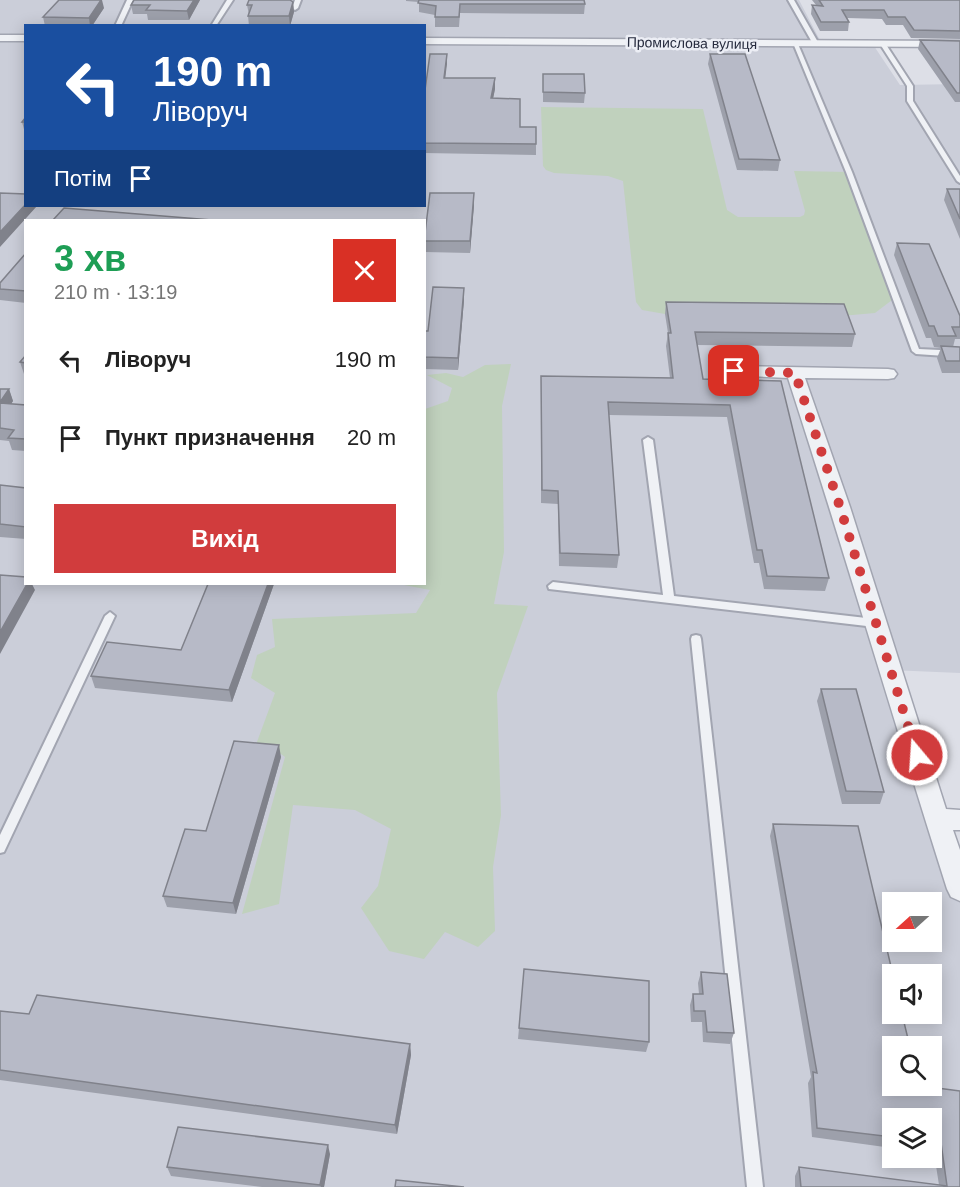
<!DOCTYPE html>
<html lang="uk">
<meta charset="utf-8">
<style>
body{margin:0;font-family:Arial,sans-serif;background:#f2f2f2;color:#222;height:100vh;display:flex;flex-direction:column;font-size:22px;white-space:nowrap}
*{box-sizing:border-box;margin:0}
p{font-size:20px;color:#767676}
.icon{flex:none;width:33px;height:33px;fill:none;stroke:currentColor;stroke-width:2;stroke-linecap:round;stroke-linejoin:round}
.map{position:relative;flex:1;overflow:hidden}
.side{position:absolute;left:24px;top:219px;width:402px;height:366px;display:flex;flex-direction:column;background:#fff;border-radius:0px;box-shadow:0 3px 15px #0003}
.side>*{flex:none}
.banner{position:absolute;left:24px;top:24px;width:402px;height:183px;border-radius:0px;box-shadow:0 3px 15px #0003;background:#1a4fa0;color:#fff;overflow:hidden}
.needle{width:39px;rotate:249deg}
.tools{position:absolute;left:882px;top:892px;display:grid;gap:12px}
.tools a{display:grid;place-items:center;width:60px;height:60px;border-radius:0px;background:#fff;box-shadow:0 3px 15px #0003;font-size:30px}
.pin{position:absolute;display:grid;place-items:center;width:51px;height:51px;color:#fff;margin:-26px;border-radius:12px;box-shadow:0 3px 9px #0006}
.me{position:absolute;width:66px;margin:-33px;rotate:342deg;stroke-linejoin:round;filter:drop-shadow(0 0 4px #0008)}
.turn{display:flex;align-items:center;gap:21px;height:126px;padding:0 30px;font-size:27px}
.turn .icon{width:78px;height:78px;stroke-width:2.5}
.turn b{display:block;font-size:42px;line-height:51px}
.then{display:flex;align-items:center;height:57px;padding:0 30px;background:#0003;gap:12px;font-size:22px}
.round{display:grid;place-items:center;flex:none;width:63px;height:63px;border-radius:0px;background:#f2f2f2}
.headline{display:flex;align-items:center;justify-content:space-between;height:102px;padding:0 30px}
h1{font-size:36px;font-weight:700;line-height:45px;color:#1e9e55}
.button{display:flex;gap:12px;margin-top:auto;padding:12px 30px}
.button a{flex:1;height:69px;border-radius:0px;background:#d13c3d;color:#fff;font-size:24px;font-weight:700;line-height:69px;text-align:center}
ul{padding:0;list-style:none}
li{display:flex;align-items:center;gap:18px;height:78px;padding:0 30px}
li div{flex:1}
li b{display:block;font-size:22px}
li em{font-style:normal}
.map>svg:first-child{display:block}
.built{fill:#cbced9;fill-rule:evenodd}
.green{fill:#c0d1bd}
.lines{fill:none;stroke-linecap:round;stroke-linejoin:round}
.service-casing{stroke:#a2a5b1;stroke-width:4}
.minor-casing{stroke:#a2a5b1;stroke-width:3}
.service{fill:#eff1f5;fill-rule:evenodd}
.minor{fill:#eff1f5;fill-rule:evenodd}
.wall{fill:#9da0ab}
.shaded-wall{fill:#80828b}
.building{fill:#b7bac7;stroke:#80828b;stroke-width:1.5}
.route{stroke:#d13c3d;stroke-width:10;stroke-dasharray:0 18}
.labels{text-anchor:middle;stroke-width:5;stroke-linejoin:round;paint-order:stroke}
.far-street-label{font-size:14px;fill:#262b3e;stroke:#eceef5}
</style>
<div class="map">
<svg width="960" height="1187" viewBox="0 0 960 1187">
<rect width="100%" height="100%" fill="#dddfe7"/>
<!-- built -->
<path class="built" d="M 0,0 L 799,0 L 823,46 L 874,46 L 900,85 L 960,84 L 960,673 L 890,670 L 960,891 L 960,1187 L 0,1187 ZM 26,26 L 424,26 L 424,206 L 26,206 ZM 26,220 L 424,220 L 424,584 L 26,584 ZM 892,903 L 932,903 L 932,942 L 892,942 ZM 892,975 L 932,975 L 932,1014 L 892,1014 ZM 892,1047 L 932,1047 L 932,1086 L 892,1086 ZM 892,1119 L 932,1119 L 932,1158 L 892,1158 Z"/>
<!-- green -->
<path class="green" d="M 541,107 L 703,109 L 727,210 L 738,217 L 800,217 L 804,215 L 805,211 L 794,171 L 849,172 L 896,297 L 875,313 L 841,316 L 665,314 L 642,310 L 636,302 L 623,181 L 608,176 L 554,173 L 546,170 L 543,166 Z
M 511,364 L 502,406 L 504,552 L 494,604 L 528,606 L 497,693 L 501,815 L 493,867 L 495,931 L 478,947 L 445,932 L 424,959 L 389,951 L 361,908 L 378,886 L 391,829 L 355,810 L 293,805 L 279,904 L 242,914 L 285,757 L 281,754 L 254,750 L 275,693 L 251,678 L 257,655 L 275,647 L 272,619 L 416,613 L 430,590 L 399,584 L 424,584 L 425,409 L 448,401 L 452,388 L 427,375 L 446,373 L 463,377 L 485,365 Z"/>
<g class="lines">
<defs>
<path id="service" d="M 127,0 L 133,0 L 121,26 L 115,26 Z
M 227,0 L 233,0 L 216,26 L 211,26 Z
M 295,0 L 301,0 L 298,8 L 295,10 L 292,8 Z
M 788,0 L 794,0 L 819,44 L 818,45 L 813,44 Z
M 793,43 L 798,44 L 852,172 L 919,349 L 960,351 L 960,357 L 916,354 L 912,351 L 846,172 Z
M 881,43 L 885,43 L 913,86 L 913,101 L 960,176 L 960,183 L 957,181 L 907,101 L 907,86 L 880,44 Z
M 648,437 L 653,440 L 674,596 L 875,619 L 880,623 L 879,626 L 875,627 L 549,589 L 548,586 L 553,582 L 663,595 L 643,440 Z
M 110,612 L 115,616 L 4,852 L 0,853 L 0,835 L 105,616 Z
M 696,635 L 700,636 L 701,639 L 763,1187 L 747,1187 L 691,639 L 692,636 Z"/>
<path id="minor" d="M 0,35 L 26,35 L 26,41 L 0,41 Z
M 424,38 L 960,41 L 960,47 L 424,44 Z
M 734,366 L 888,369 L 894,370 L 897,374 L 894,378 L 888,379 L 805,378 L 850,507 L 946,809 L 960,810 L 960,830 L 953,830 L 960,850 L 960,901 L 951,897 L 947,889 C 893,719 843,547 788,378 L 728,375 L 725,371 L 728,367 Z"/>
</defs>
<!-- service casing -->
<use href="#service" class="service-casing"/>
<!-- minor casing -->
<use href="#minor" class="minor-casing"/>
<!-- service -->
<use href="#service" class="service"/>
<!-- minor -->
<use href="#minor" class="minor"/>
</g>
<!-- wall -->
<path class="wall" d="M 134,0 L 200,0 L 189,20 L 148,20 L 147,14 L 133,14 L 131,5 Z
M 406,0 L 584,0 L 585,4 L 584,14 L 460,13 L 459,27 L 435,27 L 435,15 L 419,12 L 419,2 L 406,1 Z
M 812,0 L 960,0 L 960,39 L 911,38 L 903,25 L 886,25 L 882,19 L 847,18 L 849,22 L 848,31 L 820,31 L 811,14 L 812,5 L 816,5 Z
M 292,1 L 293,2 L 294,12 L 290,26 L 249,26 L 248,16 L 249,15 L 247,5 Z
M 104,8 L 92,26 L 45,26 L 43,17 Z
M 920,40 L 960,41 L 960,102 L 955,102 L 918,49 Z
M 447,54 L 445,78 L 495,89 L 493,98 L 536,144 L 536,155 L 424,153 L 424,97 Z
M 710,54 L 780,160 L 778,171 L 737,170 L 708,64 Z
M 543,74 L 585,93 L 584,103 L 543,102 Z
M 26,117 L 26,133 L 25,133 L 22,122 Z
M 947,189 L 960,189 L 960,239 L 944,200 Z
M 474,205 L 470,253 L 425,252 L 424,239 Z
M 897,243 L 960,316 L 960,339 L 955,339 L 953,347 L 960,347 L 960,373 L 942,373 L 937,358 L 941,348 L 934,347 L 931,338 L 926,338 L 894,255 Z
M 26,253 L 26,303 L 0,300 L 0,283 Z
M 464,288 L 464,300 L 458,370 L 424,369 L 424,331 L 428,331 Z
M 666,302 L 855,334 L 852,347 L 697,345 L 703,379 L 781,381 L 829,578 L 825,591 L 764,589 L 759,563 L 754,563 L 727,417 L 609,415 L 619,555 L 617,568 L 559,566 L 558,504 L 541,503 L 541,376 L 670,378 L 666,346 L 668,333 L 665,314 Z
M 26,355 L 26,375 L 24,374 L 20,362 Z
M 0,389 L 9,389 L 13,401 L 11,404 L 26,405 L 26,451 L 12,450 L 9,441 L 0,440 Z
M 0,485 L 26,488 L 26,539 L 0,537 Z
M 208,584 L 274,584 L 232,702 L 95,688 L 91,676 L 181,650 Z
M 821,689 L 884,792 L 880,804 L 842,804 L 817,701 Z
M 281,757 L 236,914 L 167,907 L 163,896 L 206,831 Z
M 773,824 L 892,1086 L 922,1086 L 960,1187 L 795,1187 L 795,1176 L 799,1167 L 939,1185 L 934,1153 L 932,1153 L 932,1119 L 892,1119 L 892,1148 L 812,1137 L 808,1083 L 811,1077 L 770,836 Z
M 701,972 L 734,1033 L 730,1044 L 703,1042 L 702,1022 L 691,1022 L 690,1005 L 693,994 L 699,994 L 698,983 Z
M 0,1011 L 29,1014 L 410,1044 L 411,1055 L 397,1134 L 0,1080 Z
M 519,1028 L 649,1042 L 646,1052 L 518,1039 Z
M 330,1154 L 324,1187 L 262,1187 L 171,1176 L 167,1167 Z"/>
<!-- shaded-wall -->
<path class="shaded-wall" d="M 101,0 L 102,0 L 104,8 L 92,26 L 90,26 L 89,18 Z
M 194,0 L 200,0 L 189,20 L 187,11 Z
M 293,2 L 294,12 L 290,26 L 289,16 Z
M 447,54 L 447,64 L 444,88 L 444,78 Z
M 495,78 L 495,89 L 491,109 L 491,98 Z
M 474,193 L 474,205 L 470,253 L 470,241 Z
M 26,204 L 26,206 L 37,206 L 0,247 L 0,232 Z
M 464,288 L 464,300 L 458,370 L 458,358 Z
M 9,389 L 13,401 L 4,415 L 0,402 Z
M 27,584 L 32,584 L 35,590 L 0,654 L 0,632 Z
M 268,584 L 274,584 L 232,702 L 229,690 Z
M 279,745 L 281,757 L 236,914 L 233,903 Z
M 410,1044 L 411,1055 L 397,1134 L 395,1125 Z
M 328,1145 L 330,1154 L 324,1187 L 321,1187 L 320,1185 Z"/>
<!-- building -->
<path class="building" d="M 59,0 L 101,0 L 89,18 L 43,17 Z
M 134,0 L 194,0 L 187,11 L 146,10 L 150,5 L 131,5 Z
M 249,0 L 290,0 L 293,2 L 289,16 L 248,16 L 252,5 L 247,5 Z
M 419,0 L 584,0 L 585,4 L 460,4 L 459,17 L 435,17 L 436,6 L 418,3 Z
M 819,0 L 960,0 L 960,31 L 914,30 L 905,17 L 888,17 L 884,10 L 842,10 L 849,22 L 821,22 L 812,5 L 823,6 Z
M 920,40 L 960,41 L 960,93 L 957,93 Z
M 430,54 L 447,54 L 444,78 L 495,78 L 491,98 L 520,99 L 520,127 L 536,127 L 536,144 L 424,143 L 424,97 Z
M 710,54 L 745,54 L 780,160 L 739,159 Z
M 543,74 L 584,74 L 585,93 L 543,92 Z
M 26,117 L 26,122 L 22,122 Z
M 947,189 L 960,189 L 960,219 Z
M 0,193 L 26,194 L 26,204 L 0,232 Z
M 430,193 L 474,193 L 470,241 L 424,241 Z
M 64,208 L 212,220 L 53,220 Z
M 897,243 L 929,244 L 960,316 L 960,327 L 952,327 L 956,336 L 938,336 L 934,326 L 929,326 Z
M 26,253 L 26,291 L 0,289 L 0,283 Z
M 433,287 L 464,288 L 458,358 L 424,357 L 424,331 L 428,331 Z
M 666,302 L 844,304 L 855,334 L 695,332 L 703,379 L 781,381 L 829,578 L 767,576 L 762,550 L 757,550 L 730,405 L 608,402 L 619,555 L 560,553 L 558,491 L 542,490 L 541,376 L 673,378 L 668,333 L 671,333 Z
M 941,346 L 960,347 L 960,361 L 946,361 Z
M 26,355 L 26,363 L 20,362 Z
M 0,389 L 9,389 L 0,402 Z
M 0,403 L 26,405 L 26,439 L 8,438 L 14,430 L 0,428 Z
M 0,485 L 26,488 L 26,527 L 0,524 Z
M 0,575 L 26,577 L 26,584 L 27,584 L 0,632 Z
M 208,584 L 268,584 L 229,690 L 91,676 L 107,642 L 181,650 Z
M 821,689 L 856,689 L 884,792 L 846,791 Z
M 234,741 L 279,745 L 233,903 L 163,896 L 185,829 L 206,831 Z
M 773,824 L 858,826 L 893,975 L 892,1014 L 902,1014 L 910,1047 L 892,1047 L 892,1086 L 922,1086 L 960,1091 L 960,1187 L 801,1187 L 799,1167 L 947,1186 L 941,1143 L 932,1142 L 932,1119 L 892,1119 L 892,1137 L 817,1128 L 813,1072 L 817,1073 Z
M 524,969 L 649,981 L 649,1042 L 519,1028 Z
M 701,972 L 727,974 L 734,1033 L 707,1032 L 705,1011 L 694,1011 L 693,994 L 703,994 Z
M 37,995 L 410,1044 L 395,1125 L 0,1070 L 0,1011 L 29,1014 Z
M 178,1127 L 328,1145 L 320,1185 L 167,1167 Z
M 396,1180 L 464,1187 L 395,1187 Z"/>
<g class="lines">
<!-- route -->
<path class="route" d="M 734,371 L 795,373 L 840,507 L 917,755"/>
</g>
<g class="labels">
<!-- far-street labels -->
<g class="far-street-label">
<text transform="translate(692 43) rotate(1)" y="5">Промислова вулиця</text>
</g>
</g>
</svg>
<div class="tools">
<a><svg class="needle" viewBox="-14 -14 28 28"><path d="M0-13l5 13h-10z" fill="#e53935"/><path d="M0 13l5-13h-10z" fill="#767676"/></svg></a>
<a><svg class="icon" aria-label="sound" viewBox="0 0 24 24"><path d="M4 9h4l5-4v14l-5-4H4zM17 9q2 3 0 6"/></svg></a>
<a><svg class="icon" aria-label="search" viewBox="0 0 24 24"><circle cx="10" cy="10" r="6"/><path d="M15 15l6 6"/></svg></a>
<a><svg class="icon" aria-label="layers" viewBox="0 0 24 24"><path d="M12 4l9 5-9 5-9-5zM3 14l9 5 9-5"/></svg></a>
</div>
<div class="pin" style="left:734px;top:371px;background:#d93025"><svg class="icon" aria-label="arrive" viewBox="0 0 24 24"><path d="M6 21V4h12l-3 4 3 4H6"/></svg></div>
<svg class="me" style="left:917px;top:755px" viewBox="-20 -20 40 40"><circle r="17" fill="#d13c3d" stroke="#fff" stroke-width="3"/><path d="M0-11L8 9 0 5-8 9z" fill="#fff"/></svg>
<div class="banner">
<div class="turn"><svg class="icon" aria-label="left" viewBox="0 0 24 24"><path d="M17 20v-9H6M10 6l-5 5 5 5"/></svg><div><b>190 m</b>Ліворуч</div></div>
<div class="then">Потім<svg class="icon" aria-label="arrive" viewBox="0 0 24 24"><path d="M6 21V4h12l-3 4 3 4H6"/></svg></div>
</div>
<section class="side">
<div class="headline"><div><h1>3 хв</h1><p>210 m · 13:19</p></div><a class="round" style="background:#d93025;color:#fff"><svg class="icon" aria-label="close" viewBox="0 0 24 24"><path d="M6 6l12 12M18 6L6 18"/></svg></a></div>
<ul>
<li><svg class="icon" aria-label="left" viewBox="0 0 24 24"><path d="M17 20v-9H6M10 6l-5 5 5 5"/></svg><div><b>Ліворуч</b></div><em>190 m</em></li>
<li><svg class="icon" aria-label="arrive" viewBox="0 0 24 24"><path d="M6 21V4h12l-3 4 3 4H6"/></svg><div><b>Пункт призначення</b></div><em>20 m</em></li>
</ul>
<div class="button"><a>Вихід</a></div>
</section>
</div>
